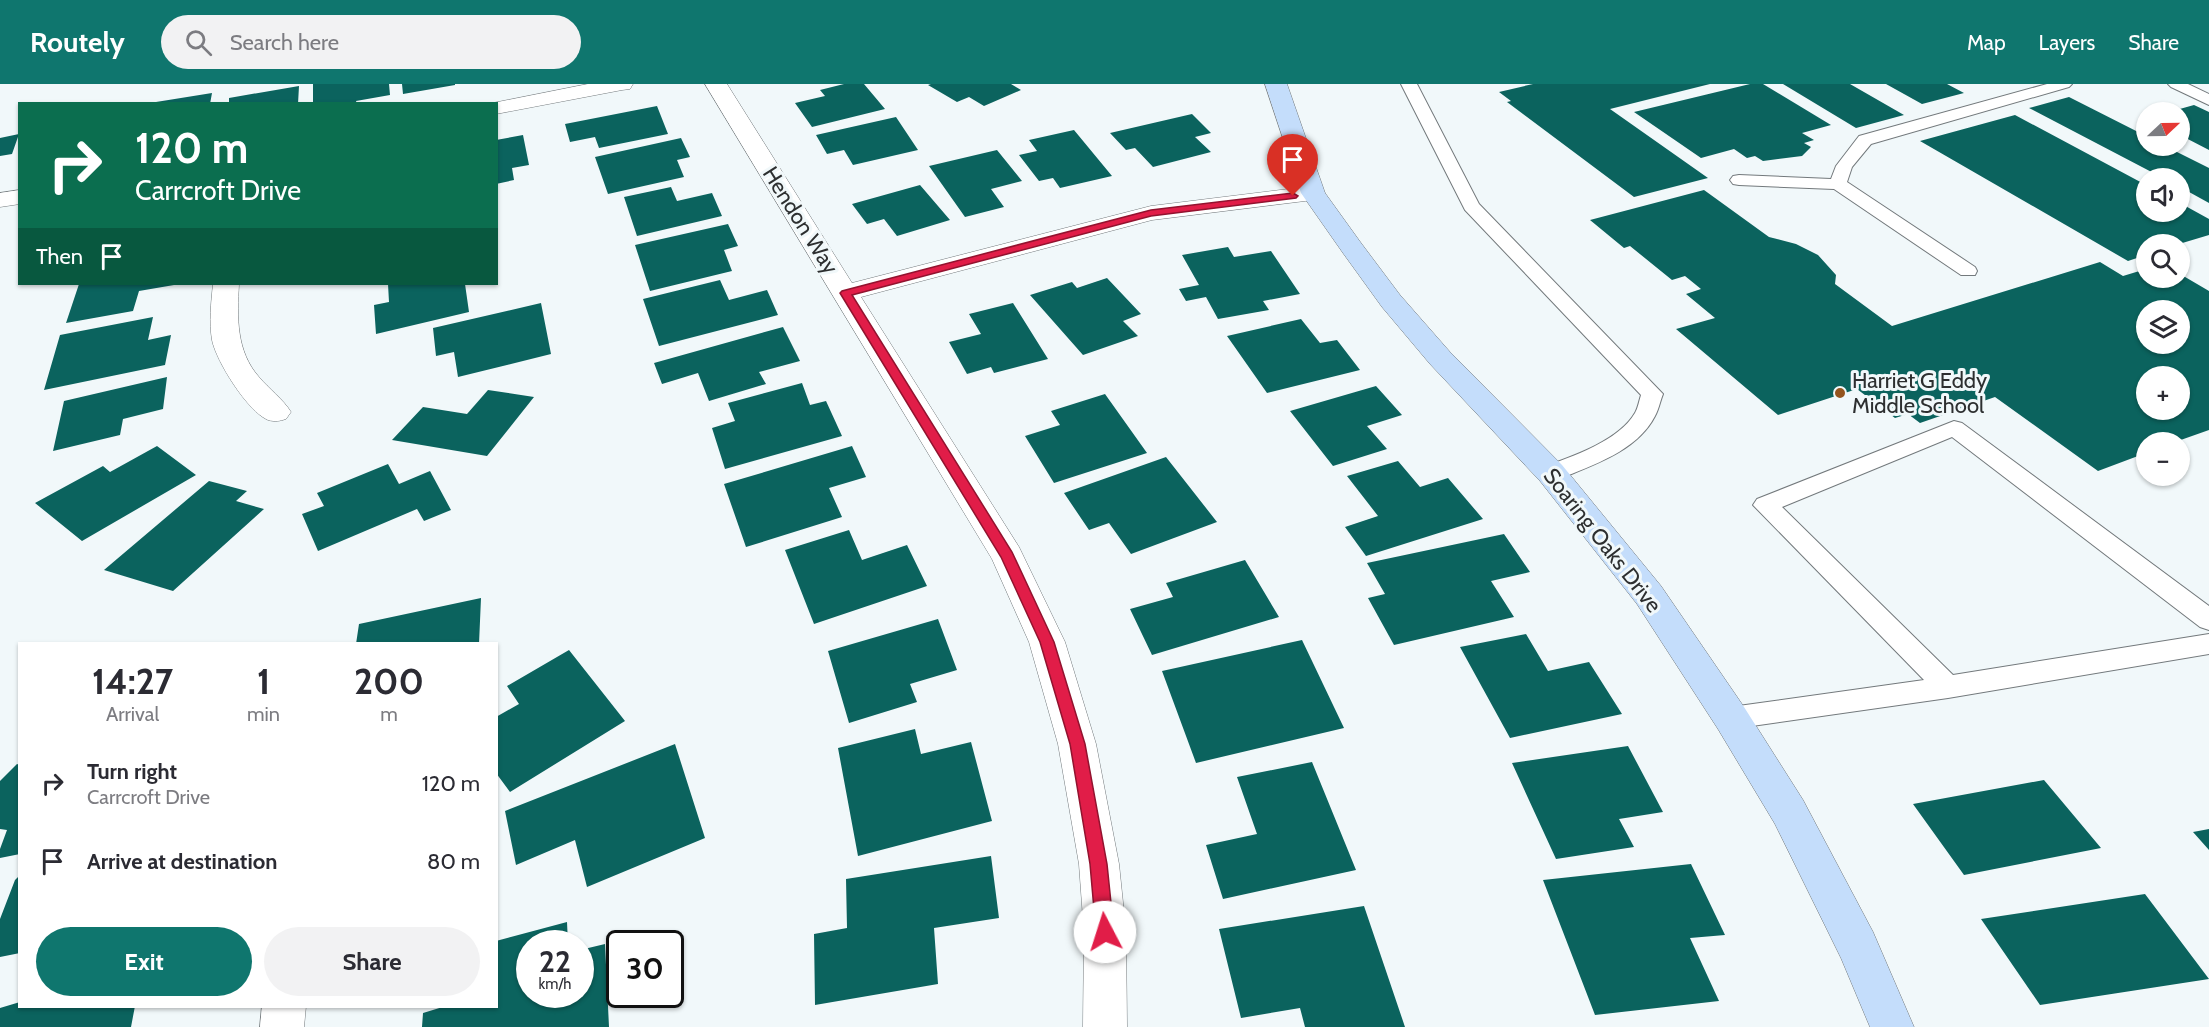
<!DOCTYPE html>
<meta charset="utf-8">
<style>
body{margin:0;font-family:Cabin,sans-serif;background:#f2f2f3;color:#2b2b33;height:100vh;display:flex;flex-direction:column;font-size:22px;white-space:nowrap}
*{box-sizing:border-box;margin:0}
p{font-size:20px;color:#7c7c81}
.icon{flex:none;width:33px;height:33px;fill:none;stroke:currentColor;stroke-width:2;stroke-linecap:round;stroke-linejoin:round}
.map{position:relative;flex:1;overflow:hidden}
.side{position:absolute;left:18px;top:558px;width:480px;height:366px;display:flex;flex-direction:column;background:#fff;border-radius:0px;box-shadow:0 2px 4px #0004}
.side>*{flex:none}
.banner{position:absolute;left:18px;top:18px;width:480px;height:183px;border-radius:0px;box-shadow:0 2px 4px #0004;background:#0b6e4f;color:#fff;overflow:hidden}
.needle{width:39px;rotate:68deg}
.tools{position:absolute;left:2136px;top:18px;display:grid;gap:12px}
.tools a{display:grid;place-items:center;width:54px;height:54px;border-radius:50%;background:#fff;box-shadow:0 2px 4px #0004;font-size:30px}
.speed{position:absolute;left:516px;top:846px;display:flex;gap:12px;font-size:30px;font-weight:700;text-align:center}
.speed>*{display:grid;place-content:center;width:78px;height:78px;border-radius:50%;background:#fff;box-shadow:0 2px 4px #0004;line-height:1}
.speed small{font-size:15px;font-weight:400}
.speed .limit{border:3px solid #111;border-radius:9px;background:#fff;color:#111}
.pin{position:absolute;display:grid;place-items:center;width:51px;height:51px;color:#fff;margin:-62px -26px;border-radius:50% 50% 50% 0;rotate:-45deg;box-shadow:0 0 6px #0007}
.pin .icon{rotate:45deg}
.me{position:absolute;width:66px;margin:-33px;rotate:355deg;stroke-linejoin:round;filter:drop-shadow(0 0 4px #0008)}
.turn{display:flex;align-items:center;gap:21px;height:126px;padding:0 18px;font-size:27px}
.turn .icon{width:78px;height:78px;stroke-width:2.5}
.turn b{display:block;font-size:42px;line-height:51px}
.then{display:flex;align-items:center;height:57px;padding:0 18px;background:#0003;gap:12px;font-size:22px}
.eta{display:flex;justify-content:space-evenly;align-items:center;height:102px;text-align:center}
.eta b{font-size:36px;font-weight:800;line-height:42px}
.primary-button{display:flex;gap:12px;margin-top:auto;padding:12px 18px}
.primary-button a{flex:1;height:69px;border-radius:36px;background:#0f766e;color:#fff;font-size:24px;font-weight:800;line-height:69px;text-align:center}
.primary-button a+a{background:#f2f2f3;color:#2b2b33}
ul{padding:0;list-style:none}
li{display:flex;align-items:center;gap:18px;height:78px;padding:0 18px}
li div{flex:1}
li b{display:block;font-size:22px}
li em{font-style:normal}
header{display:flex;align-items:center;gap:36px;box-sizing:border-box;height:84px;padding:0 30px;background:#0f766e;color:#fff}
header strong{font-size:28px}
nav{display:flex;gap:33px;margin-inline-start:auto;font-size:21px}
.search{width:420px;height:54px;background:#f2f2f3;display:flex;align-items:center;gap:15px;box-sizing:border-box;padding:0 21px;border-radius:33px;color:#7c7c81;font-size:22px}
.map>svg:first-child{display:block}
.building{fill:#0b635e;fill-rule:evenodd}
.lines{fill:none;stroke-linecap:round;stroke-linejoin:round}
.lane-casing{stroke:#73797c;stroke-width:2}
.street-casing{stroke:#73797c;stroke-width:1}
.secondary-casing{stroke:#73797c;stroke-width:1}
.lane{fill:#fff;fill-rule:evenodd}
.street{fill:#fff;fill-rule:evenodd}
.secondary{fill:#c4ddfb;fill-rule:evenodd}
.route{fill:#e11d48;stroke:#92132f;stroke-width:1.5}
.poi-dot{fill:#94541e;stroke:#f1f8fa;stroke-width:2}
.labels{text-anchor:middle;stroke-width:6;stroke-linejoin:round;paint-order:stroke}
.street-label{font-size:22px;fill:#2d2f30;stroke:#f1f8fa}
.poi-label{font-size:22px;fill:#2d2f30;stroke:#f1f8fa;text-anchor:start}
</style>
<header>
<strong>Routely</strong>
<div class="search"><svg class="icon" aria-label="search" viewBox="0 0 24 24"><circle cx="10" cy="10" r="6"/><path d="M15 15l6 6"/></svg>Search here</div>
<nav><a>Map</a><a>Layers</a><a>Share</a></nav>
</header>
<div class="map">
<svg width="2209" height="943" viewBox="0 0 2209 943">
<rect width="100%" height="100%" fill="#f1f8fa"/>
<!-- building -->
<path class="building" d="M 313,0 L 389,0 L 390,11 L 356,17 L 357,20 L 313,20 Z
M 402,0 L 455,0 L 455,1 L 403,10 Z
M 844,0 L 864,0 L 885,25 L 812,43 L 795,19 L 825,12 L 820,6 Z
M 931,0 L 1011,0 L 1021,6 L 984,22 L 969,13 L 957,18 L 928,1 Z
M 1533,0 L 1710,0 L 1610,25 L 1708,94 L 1634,113 L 1507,18 L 1511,17 L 1499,8 Z
M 1750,0 L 1763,0 L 1831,41 L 1802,49 L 1814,56 L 1804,59 L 1811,63 L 1802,72 L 1763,77 L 1755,72 L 1747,74 L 1734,65 L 1701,74 L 1634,28 Z
M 1783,0 L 1850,0 L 1904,31 L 1856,44 Z
M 1886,0 L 1947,0 L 1964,9 L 1922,20 Z
M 299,2 L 298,20 L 229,20 L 229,14 Z
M 212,9 L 210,20 L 156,20 L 156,18 Z
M 2069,13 L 2146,52 L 2146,62 L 2165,62 L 2209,84 L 2209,119 L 2180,103 L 2180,94 L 2163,94 L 2029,24 Z
M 2194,21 L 2209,28 L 2209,66 L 2180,51 L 2180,28 L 2169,28 Z
M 657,22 L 668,50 L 599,64 L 595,53 L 570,58 L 565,40 Z
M 1192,30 L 1211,49 L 1195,53 L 1211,68 L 1153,83 L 1135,64 L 1126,66 L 1110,49 Z
M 2015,31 L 2146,101 L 2146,128 L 2180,128 L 2180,119 L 2209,135 L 2209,151 L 2179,160 L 2146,160 L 2146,171 L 2128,177 L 1920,57 Z
M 896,33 L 918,66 L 853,81 L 844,66 L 827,70 L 816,51 Z
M 1074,46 L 1112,92 L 1060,104 L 1053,94 L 1039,97 L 1019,71 L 1037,67 L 1029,56 Z
M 19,50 L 12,70 L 0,72 L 0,54 Z
M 523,51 L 529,81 L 512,84 L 514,96 L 496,100 L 496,56 Z
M 681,54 L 690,73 L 677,76 L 684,93 L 608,110 L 595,73 Z
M 997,66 L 1022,97 L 991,105 L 1004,123 L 965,133 L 929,82 Z
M 920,101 L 950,136 L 897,152 L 884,135 L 867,140 L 852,120 Z
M 671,103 L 677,117 L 712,109 L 722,132 L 637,152 L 624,113 Z
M 1704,106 L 1769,153 L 1796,160 L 1818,171 L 1836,191 L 1835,200 L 1892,242 L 2100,178 L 2123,192 L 2146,185 L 2146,194 L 2180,194 L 2180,190 L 2209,207 L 2209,346 L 2175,358 L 2146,358 L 2146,369 L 2098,387 L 1995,313 L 1920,339 L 1908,330 L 1895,334 L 1857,305 L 1778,331 L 1676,245 L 1715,234 L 1686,210 L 1701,205 L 1685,192 L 1672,196 L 1630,162 L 1624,164 L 1590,136 ZM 2146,226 L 2180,226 L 2180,260 L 2146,260 ZM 2146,292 L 2180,292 L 2180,326 L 2146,326 Z
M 728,140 L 738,162 L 724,166 L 732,187 L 650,207 L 635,161 Z
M 1228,163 L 1234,173 L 1271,167 L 1300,210 L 1263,217 L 1269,226 L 1218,235 L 1206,213 L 1186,217 L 1179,205 L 1199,201 L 1182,171 Z
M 1107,194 L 1141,230 L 1123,237 L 1138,252 L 1083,271 L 1030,211 L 1072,198 L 1077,204 Z
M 720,196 L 729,216 L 767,206 L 778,231 L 659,262 L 643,215 Z
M 79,200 L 174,200 L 174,201 L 139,207 L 133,227 L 66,239 Z
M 388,200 L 465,200 L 469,228 L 376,250 L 374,221 L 389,218 Z
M 541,219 L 551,270 L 458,293 L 454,268 L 436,272 L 433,244 Z
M 1013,219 L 1048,275 L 994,289 L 991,283 L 967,290 L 949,258 L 981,250 L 969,230 Z
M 153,233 L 148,256 L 171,251 L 165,281 L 44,306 L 60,251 Z
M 1301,235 L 1320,259 L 1337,256 L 1360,286 L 1267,309 L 1227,252 Z
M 783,243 L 800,277 L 759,288 L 766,300 L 709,317 L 698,289 L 662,300 L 654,279 Z
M 167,293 L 163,325 L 123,335 L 120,351 L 53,367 L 64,317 Z
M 802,299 L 810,321 L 826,317 L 842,352 L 725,385 L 712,344 L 735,337 L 728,319 Z
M 1376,302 L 1402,331 L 1367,342 L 1387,365 L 1333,382 L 1290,327 Z
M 488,306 L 534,313 L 487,372 L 392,356 L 423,323 L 467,330 Z
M 1105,310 L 1147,369 L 1054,399 L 1025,352 L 1060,341 L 1051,327 Z
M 157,362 L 196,391 L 82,457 L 35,419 L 103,382 L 110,388 Z
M 852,362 L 866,393 L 829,404 L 842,433 L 746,463 L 724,400 Z
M 1166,373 L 1217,438 L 1131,470 L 1109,439 L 1089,446 L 1064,409 Z
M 1398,377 L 1420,403 L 1448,394 L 1483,435 L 1366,472 L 1345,443 L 1378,432 L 1347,392 Z
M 388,380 L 399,400 L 430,387 L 451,426 L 424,437 L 417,425 L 318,467 L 302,430 L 324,422 L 317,409 Z
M 209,397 L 247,407 L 236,417 L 264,425 L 173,507 L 104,486 Z
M 849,446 L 862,476 L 907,461 L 927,502 L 814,540 L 785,466 Z
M 1504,450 L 1530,488 L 1491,497 L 1514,533 L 1394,561 L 1368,514 L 1385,510 L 1367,479 Z
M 1245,476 L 1279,533 L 1152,571 L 1130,525 L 1173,513 L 1166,499 Z
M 481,514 L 479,560 L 356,560 L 359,540 Z
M 938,535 L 957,586 L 910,600 L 917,618 L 849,639 L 828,567 Z
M 1526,550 L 1548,587 L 1589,578 L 1622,630 L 1510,654 L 1460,563 Z
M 1302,556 L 1344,644 L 1196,679 L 1162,587 Z
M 569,566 L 625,637 L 510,708 L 496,689 L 496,633 L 519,620 L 507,602 Z
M 915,645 L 921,670 L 971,658 L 992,737 L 858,772 L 838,664 Z
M 675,660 L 705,754 L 587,803 L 575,756 L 516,781 L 505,727 Z
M 1628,662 L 1663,728 L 1619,735 L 1634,763 L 1556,775 L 1512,679 Z
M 1312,678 L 1356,786 L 1223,815 L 1206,761 L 1257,750 L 1237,693 Z
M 17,680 L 20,681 L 20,770 L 0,774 L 0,765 L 7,746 L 0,745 L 0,697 Z
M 2044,696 L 2101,764 L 1964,791 L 1913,720 Z
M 2209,745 L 2209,766 L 2193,748 Z
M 991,772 L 999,834 L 934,844 L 938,900 L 815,921 L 814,850 L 847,844 L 846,795 Z
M 1691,780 L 1725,851 L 1690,854 L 1719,917 L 1595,931 L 1543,796 Z
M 20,791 L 20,869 L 0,873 L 0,835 L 15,796 Z
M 2145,810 L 2209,895 L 2040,921 L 1981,835 Z
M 1364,822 L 1405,943 L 1305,943 L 1300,924 L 1241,934 L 1219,845 Z
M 567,838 L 568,860 L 530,860 L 530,910 L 580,910 L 580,866 L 605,860 L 609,943 L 422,943 L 423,929 L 446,922 L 496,922 L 496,857 Z
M 20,918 L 20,922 L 135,922 L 131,943 L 0,943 L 0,924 Z"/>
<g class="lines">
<defs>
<path id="lane" d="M 1401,0 L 1417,0 L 1479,120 L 1663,310 C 1660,317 1659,325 1655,332 C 1637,367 1593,381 1559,395 L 1551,397 L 1543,395 L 1540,389 L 1543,383 C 1571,373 1619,357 1635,329 C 1638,324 1639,317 1641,311 L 1465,126 Z
M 2047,0 L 2072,0 L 2069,3 L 1871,60 L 1852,83 L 1847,98 L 1975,183 L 1977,187 L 1975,191 L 1961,191 L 1834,105 L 1739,101 L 1733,100 L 1730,96 L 1733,92 L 1739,91 L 1831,95 L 1836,82 L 1859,52 Z
M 2168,0 L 2188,0 L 2209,10 L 2209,21 L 2171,3 Z
M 1954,337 L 1962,339 L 2209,522 L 2209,546 L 2200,543 L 1952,353 L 1782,423 L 1953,591 L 2209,550 L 2209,570 L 1948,614 L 1731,645 L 1721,642 L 1718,634 L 1721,626 L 1731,623 L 1924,596 L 1753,421 L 1757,415 Z"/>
<path id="street" d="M 588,0 L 633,0 L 630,5 L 622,6 L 496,30 L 496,20 L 488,20 Z
M 705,0 L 727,0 L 852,199 L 1151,122 L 1313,102 L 1321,104 L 1325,109 L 1321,114 L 1313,116 L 1152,136 L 861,213 L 1019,463 L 1065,558 L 1096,660 L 1119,780 L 1126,848 L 1127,943 L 1083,943 L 1084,848 L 1079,780 L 1058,660 L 1029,558 L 992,475 Z
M 20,106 L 20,120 L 0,123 L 0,109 Z
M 213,200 L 239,200 C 237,233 236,267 259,293 C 269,305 283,315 291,328 L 286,335 C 280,337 275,338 268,336 C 248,328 216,277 212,256 C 209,238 211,219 213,200 Z
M 262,922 L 306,922 L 304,943 L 260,943 Z"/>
<path id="secondary" d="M 1265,0 L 1287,0 L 1325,109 L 1361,159 L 1400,211 L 1450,268 L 1562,381 L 1661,502 L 1744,623 L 1803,716 L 1873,848 L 1914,943 L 1870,943 L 1841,874 L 1775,740 L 1718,645 L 1637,520 L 1540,397 L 1430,280 L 1382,223 L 1343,169 L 1301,109 Z"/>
</defs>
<!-- lane casing -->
<use href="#lane" class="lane-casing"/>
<!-- street casing -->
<use href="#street" class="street-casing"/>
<!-- secondary casing -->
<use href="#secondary" class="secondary-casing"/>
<!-- lane -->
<use href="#lane" class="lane"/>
<!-- street -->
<use href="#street" class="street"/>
<!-- secondary -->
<use href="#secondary" class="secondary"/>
</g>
<!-- route -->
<path class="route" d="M 1293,109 L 1298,112 L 1296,114 L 1151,132 L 852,211 L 1012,468 L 1054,558 L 1085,660 L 1107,780 L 1114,848 L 1111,854 L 1105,857 L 1099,854 L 1096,848 L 1090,780 L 1070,660 L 1040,558 L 1001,473 L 840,209 L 842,207 L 1151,126 Z"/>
<!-- markers -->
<circle class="poi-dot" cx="1840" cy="309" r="6"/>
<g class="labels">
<!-- street labels -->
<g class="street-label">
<text transform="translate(801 136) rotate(58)" y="8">Hendon Way</text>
<text transform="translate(1603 456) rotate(52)" y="8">Soaring Oaks Drive</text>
</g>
<!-- poi labels -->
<g class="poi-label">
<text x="1852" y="304">Harriet G Eddy<tspan x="1852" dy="25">Middle School</tspan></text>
</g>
</g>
</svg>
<div class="tools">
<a><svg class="needle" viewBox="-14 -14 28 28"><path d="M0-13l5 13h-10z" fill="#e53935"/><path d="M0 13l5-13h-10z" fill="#7c7c81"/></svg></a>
<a><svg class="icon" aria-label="sound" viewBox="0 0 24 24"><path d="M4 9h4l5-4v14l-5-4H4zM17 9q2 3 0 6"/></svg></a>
<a><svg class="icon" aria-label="search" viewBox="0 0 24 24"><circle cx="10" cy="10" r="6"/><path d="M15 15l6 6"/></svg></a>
<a><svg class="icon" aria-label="layers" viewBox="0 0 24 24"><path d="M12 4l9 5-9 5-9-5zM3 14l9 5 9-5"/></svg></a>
<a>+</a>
<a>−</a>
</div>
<div class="speed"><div>22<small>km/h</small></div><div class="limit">30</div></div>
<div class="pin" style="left:1293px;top:112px;background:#d93025"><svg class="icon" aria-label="arrive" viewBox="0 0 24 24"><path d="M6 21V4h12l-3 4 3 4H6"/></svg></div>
<svg class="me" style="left:1105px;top:848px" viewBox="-20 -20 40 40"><circle r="19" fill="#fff"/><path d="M0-13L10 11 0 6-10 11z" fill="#e11d48"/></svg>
<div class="banner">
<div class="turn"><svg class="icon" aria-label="right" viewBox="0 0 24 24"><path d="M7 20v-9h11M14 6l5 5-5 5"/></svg><div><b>120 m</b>Carrcroft Drive</div></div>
<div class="then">Then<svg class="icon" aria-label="arrive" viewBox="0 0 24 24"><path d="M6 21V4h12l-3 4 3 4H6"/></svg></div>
</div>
<section class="side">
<div class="eta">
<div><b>14:27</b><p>Arrival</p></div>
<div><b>1</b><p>min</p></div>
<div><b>200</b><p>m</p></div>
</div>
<ul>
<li><svg class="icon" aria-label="right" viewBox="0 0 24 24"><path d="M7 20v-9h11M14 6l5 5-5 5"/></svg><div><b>Turn right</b><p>Carrcroft Drive</p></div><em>120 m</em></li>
<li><svg class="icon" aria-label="arrive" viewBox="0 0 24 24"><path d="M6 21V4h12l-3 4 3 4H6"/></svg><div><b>Arrive at destination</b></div><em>80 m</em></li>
</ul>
<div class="primary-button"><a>Exit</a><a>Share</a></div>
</section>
</div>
